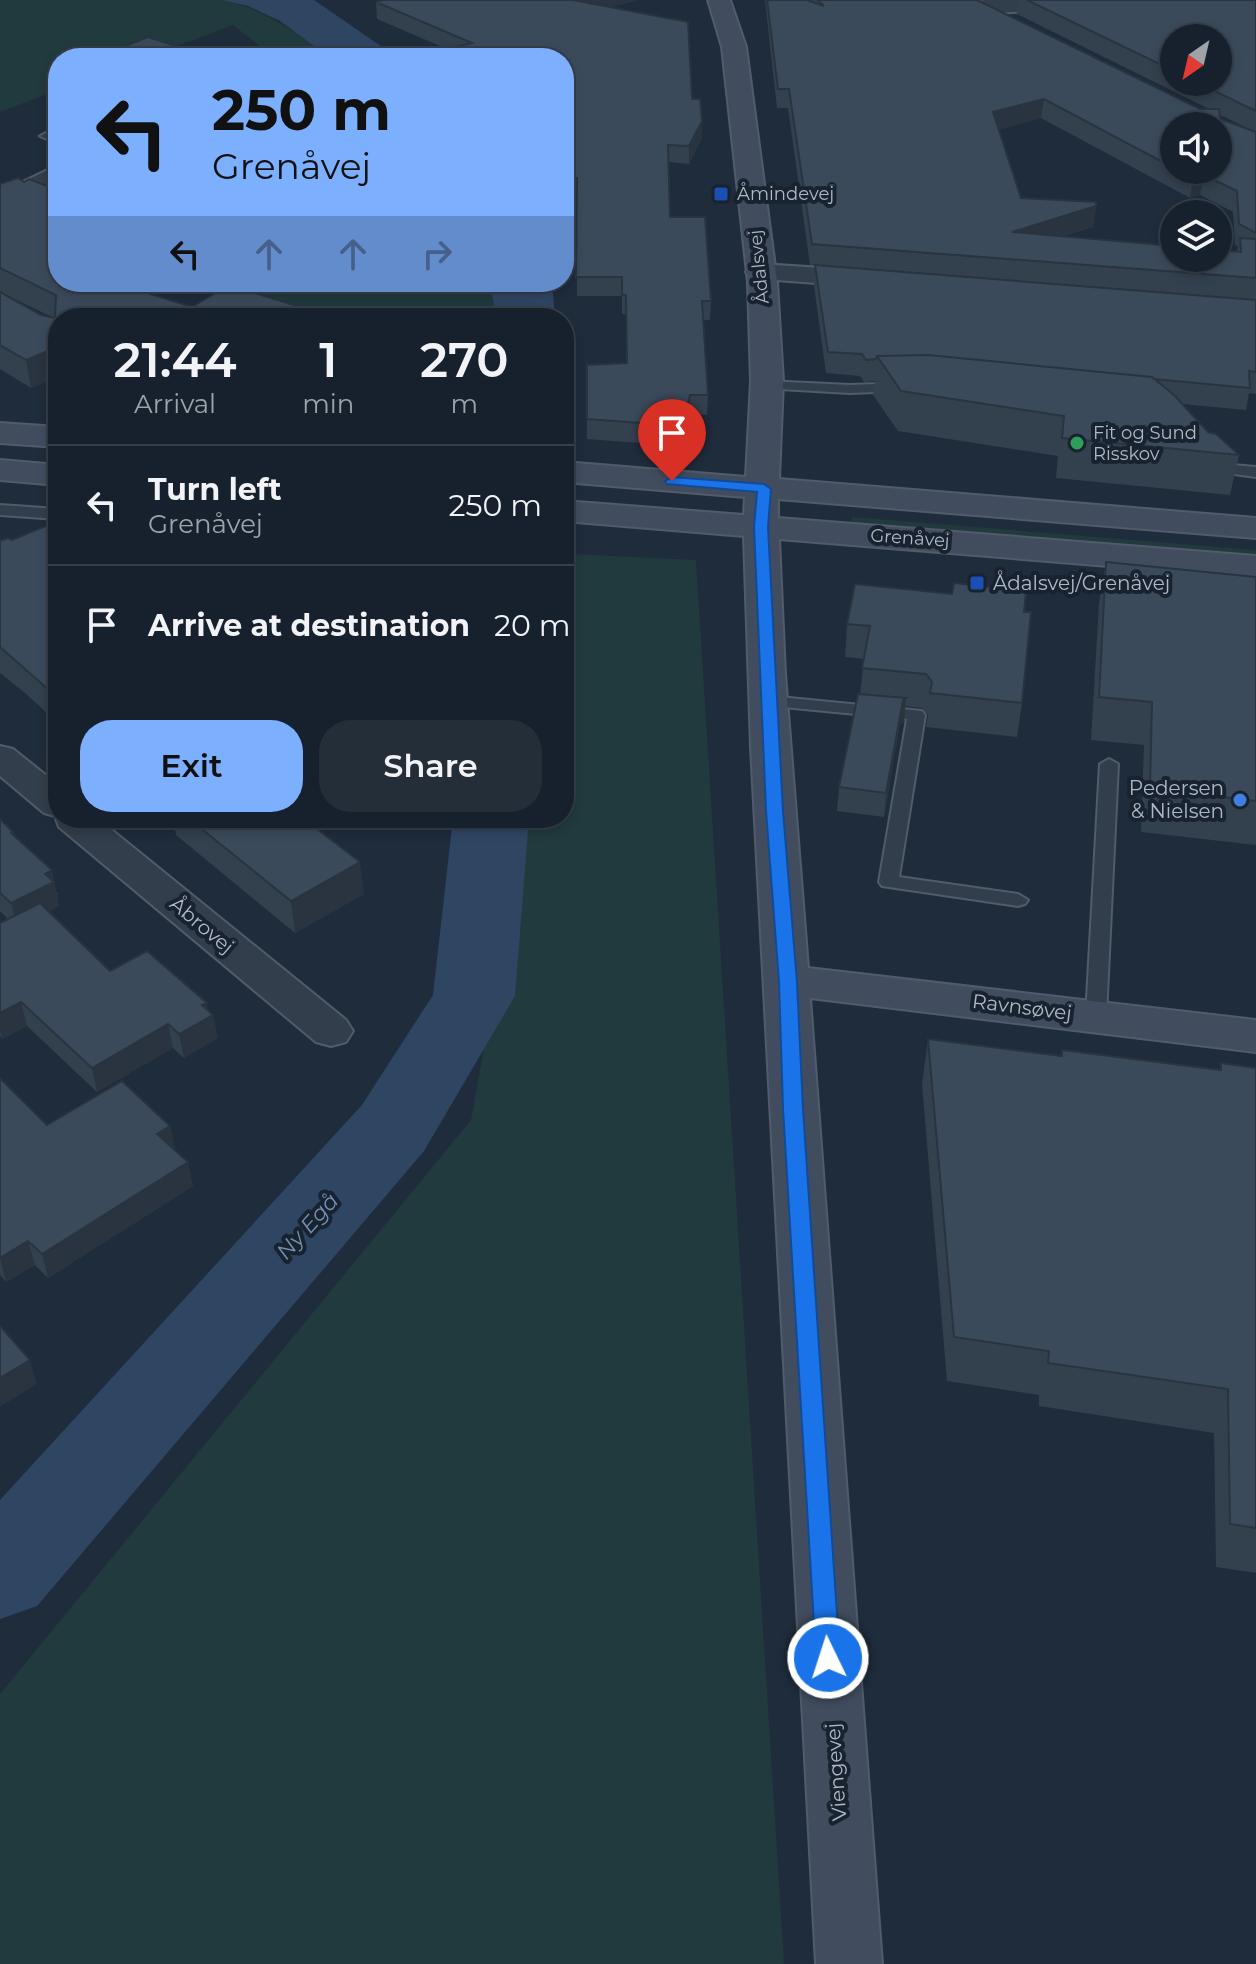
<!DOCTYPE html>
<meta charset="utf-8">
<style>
body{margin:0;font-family:Montserrat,sans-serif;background:#242e39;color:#f1f3f6;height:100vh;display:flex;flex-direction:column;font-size:30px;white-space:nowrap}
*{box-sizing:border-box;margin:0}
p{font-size:26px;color:#9ea3aa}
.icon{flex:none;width:44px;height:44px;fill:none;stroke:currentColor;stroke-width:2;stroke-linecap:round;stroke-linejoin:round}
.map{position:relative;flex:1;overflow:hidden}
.details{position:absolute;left:48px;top:308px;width:526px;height:520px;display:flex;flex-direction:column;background:#17212d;border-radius:32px;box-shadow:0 4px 12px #0003,0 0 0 2px #363e49}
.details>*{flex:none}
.banner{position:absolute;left:48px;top:48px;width:526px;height:244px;border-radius:32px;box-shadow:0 4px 12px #0003,0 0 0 2px #363e49;background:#7cb0ff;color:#111;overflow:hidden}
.needle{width:52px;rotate:214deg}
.buttons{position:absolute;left:1160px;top:24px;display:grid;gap:16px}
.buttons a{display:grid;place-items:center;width:72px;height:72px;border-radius:50%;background:#17212d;box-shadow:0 4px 12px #0003,0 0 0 2px #363e49;font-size:40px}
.pin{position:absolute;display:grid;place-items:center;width:68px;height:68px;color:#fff;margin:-82px -34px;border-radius:50% 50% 50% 0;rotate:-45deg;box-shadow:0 0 8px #0007}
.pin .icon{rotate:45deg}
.me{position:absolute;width:88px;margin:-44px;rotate:356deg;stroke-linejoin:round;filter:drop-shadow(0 0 6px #0008)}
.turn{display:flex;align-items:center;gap:28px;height:168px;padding:0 32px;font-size:36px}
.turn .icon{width:104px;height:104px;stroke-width:2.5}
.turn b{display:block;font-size:56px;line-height:68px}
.lanes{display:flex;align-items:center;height:76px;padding:0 32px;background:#0003;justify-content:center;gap:40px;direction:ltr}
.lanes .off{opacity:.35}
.eta{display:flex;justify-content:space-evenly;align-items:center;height:136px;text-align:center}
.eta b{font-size:48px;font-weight:600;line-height:56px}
.action{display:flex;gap:16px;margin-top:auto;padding:16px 32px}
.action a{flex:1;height:92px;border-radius:32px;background:#7cb0ff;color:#111;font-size:32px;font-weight:600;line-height:92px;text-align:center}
.action a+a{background:#242e39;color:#f1f3f6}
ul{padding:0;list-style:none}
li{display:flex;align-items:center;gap:24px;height:120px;padding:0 32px;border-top:2px solid #363e49}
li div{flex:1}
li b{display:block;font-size:30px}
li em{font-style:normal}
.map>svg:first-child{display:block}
.green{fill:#213a3d}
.water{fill:#2f4663}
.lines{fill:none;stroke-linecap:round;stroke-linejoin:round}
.river{fill:#2f4663;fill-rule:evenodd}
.lane-casing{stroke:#515b6a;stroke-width:4}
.street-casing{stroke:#515b6a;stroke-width:4}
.secondary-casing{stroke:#515b6a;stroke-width:4}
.lane{fill:#333e4c;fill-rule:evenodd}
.street{fill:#333e4c;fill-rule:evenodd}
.secondary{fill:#414d5f;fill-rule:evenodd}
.wall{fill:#33404e;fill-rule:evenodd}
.shaded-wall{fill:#293440}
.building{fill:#3b4a5b;stroke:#293440;stroke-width:2}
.route{fill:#1a73e8;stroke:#114b97;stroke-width:2}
.transit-dot{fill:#1a4fb4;stroke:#192330;stroke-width:3}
.leisure-dot{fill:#2e9e5b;stroke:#192330;stroke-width:3}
.shop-dot{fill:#3f7fe0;stroke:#192330;stroke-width:3}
.labels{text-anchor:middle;stroke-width:8;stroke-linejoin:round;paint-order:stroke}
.far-poi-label{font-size:18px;fill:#aeb8c8;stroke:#192330;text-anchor:start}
.far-street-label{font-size:18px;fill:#aeb8c8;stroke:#192330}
.poi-label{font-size:20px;fill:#aeb8c8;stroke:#192330;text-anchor:start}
.street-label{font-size:20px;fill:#aeb8c8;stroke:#192330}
.water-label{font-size:22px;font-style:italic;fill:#738fb3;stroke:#192330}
</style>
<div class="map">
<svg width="1256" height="1964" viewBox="0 0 1256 1964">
<rect width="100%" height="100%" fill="#1f2c3c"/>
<!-- green -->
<path class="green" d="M 0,0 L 222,0 C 265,9 295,32 330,58 L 275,58 L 233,25 L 145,58 L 58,58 L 58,90 L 0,112 Z
M 256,282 L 490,282 L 496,318 L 305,318 L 232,296 Z
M 852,517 L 1256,550 L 1256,556 L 852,522 Z
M 572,554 L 696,560 L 784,1964 L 0,1964 L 0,1694 L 471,1120 L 525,818 L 564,818 L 564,598 Z"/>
<!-- water -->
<path class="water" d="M 222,0 L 314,0 L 398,58 L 330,58 L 280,21 L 248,6 Z
M 490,282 L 552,282 L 555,318 L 496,318 Z"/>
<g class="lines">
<!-- river -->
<path class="river" d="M 453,818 L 529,818 L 515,996 L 424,1151 L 37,1606 L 0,1619 L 0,1500 L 362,1105 L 433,995 Z"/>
<defs>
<path id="lane" d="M 58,127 L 58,144 L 40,136 Z
M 766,381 L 850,385 L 902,383 L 909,387 L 902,391 L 850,393 L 761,388 L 759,385 Z
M 1209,463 L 1256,467 L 1256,477 L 1204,470 L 1202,467 Z
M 0,505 L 58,509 L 58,519 L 0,515 Z
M 769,696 L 922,711 L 925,715 L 899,877 L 1018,894 L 1028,900 L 1025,904 L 1018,906 L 882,886 L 879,882 L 907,719 L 763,705 L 760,701 L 763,697 Z
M 1109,759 L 1118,764 L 1106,1016 L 1096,1023 L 1086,1016 L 1100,764 Z"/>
<path id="street" d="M 985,0 L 1119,0 L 1108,7 L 978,14 L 967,7 L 970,2 Z
M 58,165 L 58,184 L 39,195 L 0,210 L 0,193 Z
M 760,264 L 870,271 L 880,273 L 884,279 L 880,285 L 870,287 L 750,278 L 746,272 L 750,266 Z
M 0,746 L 13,749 L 58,785 L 58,818 L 97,818 L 346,1020 L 353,1031 L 346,1042 L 331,1046 L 316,1042 L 59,827 L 55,816 L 44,813 L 0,776 Z"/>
<path id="secondary" d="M 708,0 L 730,0 L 746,47 L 777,282 L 783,381 L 779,479 L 1256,518 L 1256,538 L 778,499 L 778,518 L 1256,556 L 1256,578 L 779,539 L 785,674 L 808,968 L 1256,1020 L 1256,1052 L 810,998 L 882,1964 L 816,1964 L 751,747 L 744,536 L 564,521 L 564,501 L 744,515 L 745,497 L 564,482 L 564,462 L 746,477 L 751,381 L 748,282 L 722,47 Z
M 0,423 L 58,427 L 58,447 L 0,443 Z
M 0,460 L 58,465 L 58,485 L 0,480 Z"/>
</defs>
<!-- lane casing -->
<use href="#lane" class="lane-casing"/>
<!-- street casing -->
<use href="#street" class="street-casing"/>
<!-- secondary casing -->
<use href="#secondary" class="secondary-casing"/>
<!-- lane -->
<use href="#lane" class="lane"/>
<!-- street -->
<use href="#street" class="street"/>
<!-- secondary -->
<use href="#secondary" class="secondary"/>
</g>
<!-- wall -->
<path class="wall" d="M 383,0 L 638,0 L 610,7 L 692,99 L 702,138 L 689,164 L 668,162 L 670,217 L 711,301 L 710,320 L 703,320 L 708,395 L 707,415 L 689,414 L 681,446 L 587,439 L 587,365 L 627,363 L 626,314 L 622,314 L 622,296 L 577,296 L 577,197 L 564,197 L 564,58 L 438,58 L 438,51 L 447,49 L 377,19 L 376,2 Z
M 765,0 L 977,0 L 1200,109 L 1209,109 L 1017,14 L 1018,0 L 1256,0 L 1256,394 L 1249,393 L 1246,410 L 1182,404 L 1208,432 L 1239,455 L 1230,495 L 1056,478 L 1058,456 L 898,431 L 873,395 L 875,381 L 864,382 L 860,376 L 826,373 L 814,286 L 815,265 L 810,265 L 788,108 L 777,108 ZM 1174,38 L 1218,82 L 1174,82 ZM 1220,115 L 1239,124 L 1249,129 L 1220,119 ZM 1041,118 L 1190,198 L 1200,195 L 1233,212 L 1235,245 L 1238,246 L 1237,251 L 1063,236 L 1093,227 L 1096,206 L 1021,198 L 999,129 ZM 1174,126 L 1218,170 L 1174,170 Z
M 0,184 L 58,282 L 192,307 L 336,318 L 58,318 L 58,377 L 31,388 L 0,369 L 0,293 L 41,315 L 52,317 L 0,292 Z
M 58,521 L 58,723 L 25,693 L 0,673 L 0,541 L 12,540 Z
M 1106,562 L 1256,577 L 1256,845 L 1141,832 L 1144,745 L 1091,740 L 1099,603 Z
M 1024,612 L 1022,703 L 1017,737 L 926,727 L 928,715 L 922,708 L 905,706 L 904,722 L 900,724 L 884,817 L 837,811 L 839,787 L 860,694 L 864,659 L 845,657 L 847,624 Z
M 173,818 L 303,818 L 364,894 L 295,933 L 176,835 Z
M 0,819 L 13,832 L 14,836 L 58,894 L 57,895 L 59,906 L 49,911 L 110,971 L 208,1010 L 218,1038 L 184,1058 L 173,1048 L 97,1092 L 27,1026 L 2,1039 L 0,1036 L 0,923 L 8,919 L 0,911 Z
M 928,1039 L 1061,1056 L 1062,1050 L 1219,1070 L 1221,1063 L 1256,1068 L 1256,1573 L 1216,1567 L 1214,1433 L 1039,1406 L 1039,1395 L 947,1381 L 922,1084 Z
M 0,1078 L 47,1125 L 170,1126 L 175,1149 L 174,1150 L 193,1186 L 48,1278 L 35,1265 L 6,1282 L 0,1275 Z"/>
<!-- shaded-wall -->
<path class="shaded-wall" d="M 573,0 L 638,0 L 573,16 Z
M 1044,99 L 1041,118 L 991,132 L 993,112 Z
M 702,121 L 702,138 L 689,164 L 689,146 Z
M 1204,175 L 1200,195 L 1190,198 L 1193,178 Z
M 1096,206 L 1093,227 L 1009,252 L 1012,232 Z
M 58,347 L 58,377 L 31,388 L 26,360 Z
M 690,395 L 689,414 L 681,446 L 682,426 Z
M 906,698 L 904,722 L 900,724 L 884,817 L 886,793 L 903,700 Z
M 360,862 L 364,894 L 295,933 L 291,901 Z
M 52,870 L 59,906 L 17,927 L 11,903 L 45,874 Z
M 21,1002 L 27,1026 L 2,1039 L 0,1030 L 0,1013 Z
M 207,1003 L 209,1017 L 213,1015 L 218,1038 L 184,1058 L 179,1034 L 202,1005 Z
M 168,1024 L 173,1048 L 97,1092 L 92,1068 Z
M 170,1126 L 175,1149 L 162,1157 L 157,1134 Z
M 188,1162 L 193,1186 L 48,1278 L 42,1254 Z
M 28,1241 L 35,1265 L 6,1282 L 0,1258 Z
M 30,1360 L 37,1384 L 0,1407 L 0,1378 Z"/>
<!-- building -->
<path class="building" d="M 383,0 L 573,0 L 688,22 L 692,99 L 700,99 L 702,121 L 689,146 L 668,145 L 670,217 L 705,217 L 711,301 L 702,301 L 708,395 L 690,395 L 682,426 L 587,419 L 587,365 L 627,363 L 626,295 L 622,295 L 622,277 L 576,277 L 577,178 L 564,178 L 564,58 L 447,58 L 438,51 L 472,43 L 376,2 Z
M 767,0 L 807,0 L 824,6 L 818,0 L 977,0 L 1200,109 L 1219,109 L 1220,119 L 1256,132 L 1256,233 L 1239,224 L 1237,191 L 1204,175 L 1193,178 L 1179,170 L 1218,170 L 1218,126 L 1174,126 L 1174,168 L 1044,99 L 993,112 L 1021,198 L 1096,202 L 1096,206 L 1012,232 L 1174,246 L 1174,258 L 1218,258 L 1218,250 L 1241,252 L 1240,238 L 1256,239 L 1256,278 L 812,244 L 789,89 L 778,89 Z
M 1027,0 L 1256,0 L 1256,111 L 1196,82 L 1218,82 L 1218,38 L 1174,38 L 1174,71 Z
M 148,37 L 213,58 L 96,58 Z
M 18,178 L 24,182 L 29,179 L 58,190 L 58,282 L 112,282 L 192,307 L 229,285 L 336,318 L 58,318 L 58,347 L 26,360 L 0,345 L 0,292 L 41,315 L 55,318 L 56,295 L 0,268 L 0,184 Z
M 815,265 L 1256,300 L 1256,372 L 1249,371 L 1250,388 L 1154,379 L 1152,377 L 928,355 L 877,356 L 876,359 L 866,360 L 862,354 L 828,352 Z
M 928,355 L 1152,377 L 1174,395 L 1208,432 L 1216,434 L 1239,455 L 1062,438 L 1064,416 L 901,391 L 877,356 Z
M 58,521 L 58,698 L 0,647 L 0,541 L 8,538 L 12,540 Z
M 1106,562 L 1256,577 L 1256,801 L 1150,788 L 1152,702 L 1099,697 Z
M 954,583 L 1026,591 L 1024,612 L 1031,612 L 1022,703 L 930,693 L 932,682 L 926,674 L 862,668 L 870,626 L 847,624 L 855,584 L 952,594 Z
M 858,694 L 906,698 L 903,700 L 886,793 L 839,787 Z
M 188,818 L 303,818 L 360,862 L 291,901 Z
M 0,819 L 13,832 L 11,833 L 52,870 L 45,874 L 54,882 L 11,903 L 0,893 Z
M 40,903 L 110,971 L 147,951 L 207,1003 L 202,1005 L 213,1015 L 179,1034 L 168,1024 L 92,1068 L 21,1002 L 0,1013 L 0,923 Z
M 928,1039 L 1062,1056 L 1062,1050 L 1221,1070 L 1221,1063 L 1256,1068 L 1256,1528 L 1230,1524 L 1228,1389 L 1048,1363 L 1049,1351 L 954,1337 Z
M 0,1078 L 47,1125 L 122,1081 L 170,1126 L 157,1134 L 188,1162 L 42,1254 L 28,1241 L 0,1258 Z
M 0,1326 L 30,1360 L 0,1378 Z"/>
<!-- route -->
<path class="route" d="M 672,477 L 764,484 L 771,489 L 768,527 L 783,811 L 797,982 L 803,1109 L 840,1658 L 837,1666 L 828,1669 L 820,1666 L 816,1658 L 783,1109 L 779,982 L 766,811 L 754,527 L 757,492 L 667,484 L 665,481 Z"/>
<!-- markers -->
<g class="transit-dot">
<rect x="713" y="186" width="16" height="16" rx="4"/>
<rect x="969" y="575" width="16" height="16" rx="4"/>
</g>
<circle class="leisure-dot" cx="1077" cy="443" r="8"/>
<circle class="shop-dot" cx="1240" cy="800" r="8"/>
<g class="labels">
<!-- far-poi labels -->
<g class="far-poi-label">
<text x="737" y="200">Åmindevej</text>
<text x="1093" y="439">Fit og Sund<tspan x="1093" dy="21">Risskov</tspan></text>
</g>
<!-- far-street labels -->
<g class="far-street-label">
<text transform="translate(759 267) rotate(-96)" y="6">Ådalsvej</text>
<text transform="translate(910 538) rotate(4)" y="6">Grenåvej</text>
</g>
<!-- poi labels -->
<g class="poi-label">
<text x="993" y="590">Ådalsvej/Grenåvej</text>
<text x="1224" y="795" text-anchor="end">Pedersen<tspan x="1224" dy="23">&amp; Nielsen</tspan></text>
</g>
<!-- street labels -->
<g class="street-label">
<text transform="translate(202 925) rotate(40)" y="7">Åbrovej</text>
<text transform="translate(1022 1007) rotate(7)" y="7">Ravnsøvej</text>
<text transform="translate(836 1772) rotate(-94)" y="7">Viengevej</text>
</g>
<!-- water labels -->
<g class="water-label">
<text transform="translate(307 1226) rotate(-48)" y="8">Ny Egå</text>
</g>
</g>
</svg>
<div class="buttons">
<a><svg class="needle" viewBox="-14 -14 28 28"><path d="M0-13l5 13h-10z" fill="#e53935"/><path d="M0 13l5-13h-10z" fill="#9ea3aa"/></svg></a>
<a><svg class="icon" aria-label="sound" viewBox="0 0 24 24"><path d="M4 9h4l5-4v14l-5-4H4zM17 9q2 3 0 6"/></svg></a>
<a><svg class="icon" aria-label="layers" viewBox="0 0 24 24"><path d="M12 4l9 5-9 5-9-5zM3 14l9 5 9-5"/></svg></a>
</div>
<div class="pin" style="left:672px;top:481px;background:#d93025"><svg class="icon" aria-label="arrive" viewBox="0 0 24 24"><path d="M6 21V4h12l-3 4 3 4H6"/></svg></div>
<svg class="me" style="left:828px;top:1658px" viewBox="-20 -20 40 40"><circle r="17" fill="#1a73e8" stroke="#fff" stroke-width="3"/><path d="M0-11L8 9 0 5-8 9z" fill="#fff"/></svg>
<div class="banner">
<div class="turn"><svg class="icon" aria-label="left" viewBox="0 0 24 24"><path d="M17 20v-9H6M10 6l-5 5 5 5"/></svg><div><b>250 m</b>Grenåvej</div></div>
<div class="lanes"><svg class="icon" aria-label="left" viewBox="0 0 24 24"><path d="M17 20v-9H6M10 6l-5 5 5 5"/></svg><svg class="icon off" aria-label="ahead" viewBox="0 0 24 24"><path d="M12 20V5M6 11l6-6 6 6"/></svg><svg class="icon off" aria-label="ahead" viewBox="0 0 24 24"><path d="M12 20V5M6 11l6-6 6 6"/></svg><svg class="icon off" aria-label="right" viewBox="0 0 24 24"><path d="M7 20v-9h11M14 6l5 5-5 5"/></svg></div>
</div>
<section class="details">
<div class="eta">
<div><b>21:44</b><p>Arrival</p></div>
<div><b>1</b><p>min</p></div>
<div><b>270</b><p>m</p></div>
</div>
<ul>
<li><svg class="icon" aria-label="left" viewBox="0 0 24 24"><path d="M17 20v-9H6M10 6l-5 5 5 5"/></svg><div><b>Turn left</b><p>Grenåvej</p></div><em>250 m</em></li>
<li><svg class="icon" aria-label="arrive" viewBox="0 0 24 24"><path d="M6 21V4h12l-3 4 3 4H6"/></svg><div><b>Arrive at destination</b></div><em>20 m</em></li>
</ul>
<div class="action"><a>Exit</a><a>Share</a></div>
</section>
</div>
